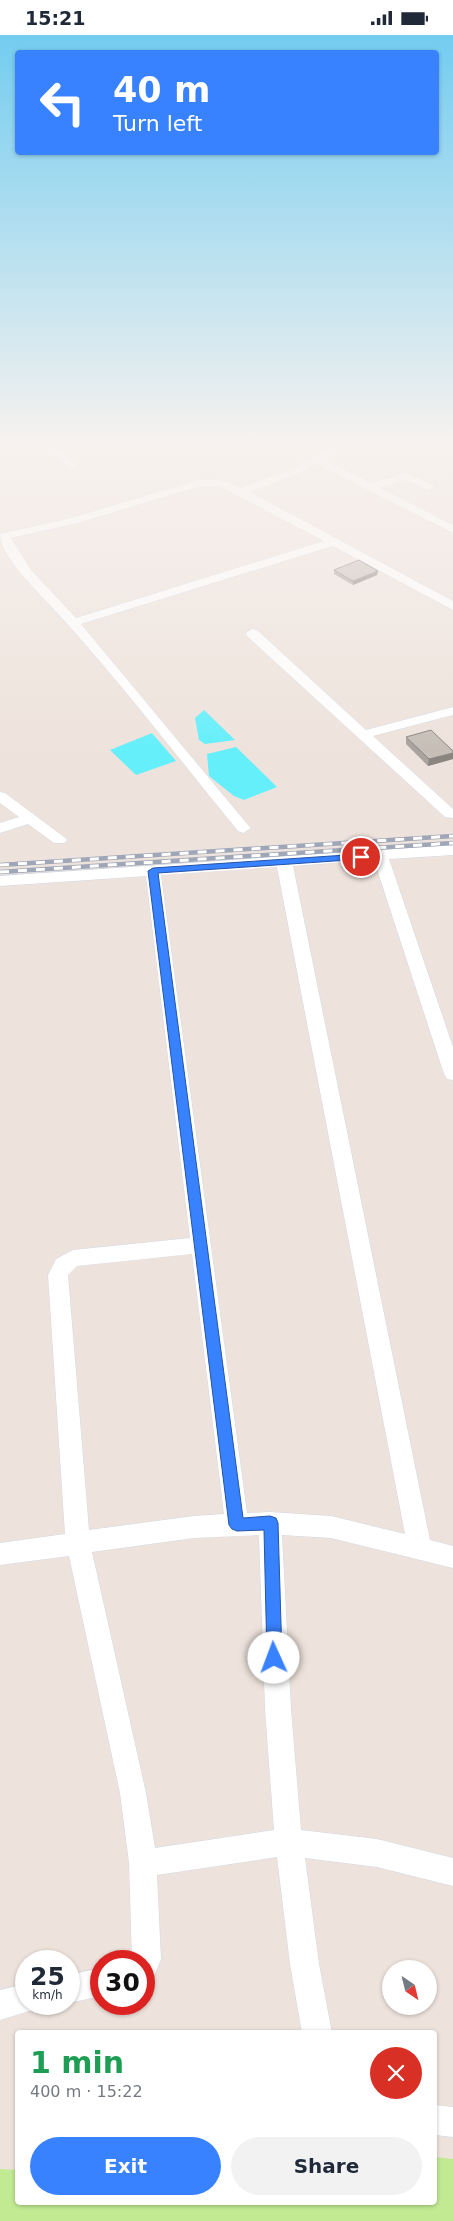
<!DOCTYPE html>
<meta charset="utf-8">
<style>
body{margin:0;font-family:"DejaVu Sans",sans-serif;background:#f2f2f3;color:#1f2937;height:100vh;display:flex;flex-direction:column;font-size:19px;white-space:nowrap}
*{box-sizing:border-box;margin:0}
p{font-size:16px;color:#747a83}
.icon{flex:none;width:28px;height:28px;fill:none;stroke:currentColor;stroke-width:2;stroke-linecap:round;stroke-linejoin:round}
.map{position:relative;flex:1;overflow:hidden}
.drawer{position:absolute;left:15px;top:1995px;width:422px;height:175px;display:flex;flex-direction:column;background:#fff;border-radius:5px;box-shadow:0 1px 4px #0004}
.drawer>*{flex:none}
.top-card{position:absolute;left:15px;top:15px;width:424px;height:105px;border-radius:5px;box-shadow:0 1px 4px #0004;background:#3882ff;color:#fff;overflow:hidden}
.needle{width:32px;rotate:145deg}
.fabs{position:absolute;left:382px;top:1925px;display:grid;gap:10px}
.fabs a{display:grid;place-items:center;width:55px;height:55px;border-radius:50%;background:#fff;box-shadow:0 1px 4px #0004;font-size:25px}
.speed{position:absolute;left:15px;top:1915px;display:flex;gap:10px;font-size:25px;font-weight:700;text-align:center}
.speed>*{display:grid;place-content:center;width:65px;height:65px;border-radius:50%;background:#fff;box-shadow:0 1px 4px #0004;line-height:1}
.speed small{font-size:12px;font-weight:400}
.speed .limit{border:8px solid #d22;background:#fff;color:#111}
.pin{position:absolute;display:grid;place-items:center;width:42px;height:42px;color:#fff;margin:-21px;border:2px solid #fff;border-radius:50%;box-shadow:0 1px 5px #0007}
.me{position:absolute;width:55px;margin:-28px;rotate:358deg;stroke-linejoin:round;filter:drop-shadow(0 0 4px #0008)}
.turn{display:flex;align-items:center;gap:18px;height:105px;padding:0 15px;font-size:22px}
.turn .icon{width:65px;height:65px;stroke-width:2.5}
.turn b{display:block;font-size:35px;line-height:42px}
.round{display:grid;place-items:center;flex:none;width:52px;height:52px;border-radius:26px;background:#f2f2f3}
.headline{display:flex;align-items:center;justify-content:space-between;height:85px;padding:0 15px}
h1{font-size:30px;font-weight:700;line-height:38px;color:#1e9e55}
.action{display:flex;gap:10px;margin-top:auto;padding:10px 15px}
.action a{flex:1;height:58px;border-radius:30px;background:#3882ff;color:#fff;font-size:20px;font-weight:700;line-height:58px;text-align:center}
.action a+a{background:#f2f2f3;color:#1f2937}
.status{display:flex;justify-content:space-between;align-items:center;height:35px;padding:0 25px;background:#fff;direction:ltr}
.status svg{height:14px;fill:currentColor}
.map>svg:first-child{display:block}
.green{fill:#c1ea93}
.water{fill:#64effb}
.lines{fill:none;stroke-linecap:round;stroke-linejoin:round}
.street-casing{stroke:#d1d8e5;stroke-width:1}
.street{fill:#fff;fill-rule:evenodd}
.rail-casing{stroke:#9ea6b7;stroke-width:4.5}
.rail{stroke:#fff;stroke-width:3;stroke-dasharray:9;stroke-linecap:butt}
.wall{fill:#aaa39d}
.shaded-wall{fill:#8b8580}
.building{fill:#c6beb7;stroke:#8b8580}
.route{fill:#3882ff;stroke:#2454a6}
</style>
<div class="status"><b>15:21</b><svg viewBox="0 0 49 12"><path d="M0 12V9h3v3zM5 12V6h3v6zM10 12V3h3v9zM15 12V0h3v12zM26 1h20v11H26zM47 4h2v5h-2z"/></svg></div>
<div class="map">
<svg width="453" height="2186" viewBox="0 0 453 2186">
<rect width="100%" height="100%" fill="#eee3dc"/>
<!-- green -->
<path class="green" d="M 435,2122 L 453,2124 L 453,2186 L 0,2186 L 0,2134 L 17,2135 L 18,2168 L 435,2168 Z"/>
<!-- water -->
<path class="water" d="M 204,675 L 235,705 L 205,709 L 199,705 L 195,683 Z
M 152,698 L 176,726 L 136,740 L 110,715 Z
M 236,712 L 277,752 L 244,765 L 234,761 L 209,741 L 207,719 Z"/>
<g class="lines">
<defs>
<path id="street" d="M 41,409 L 52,409 L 77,431 L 76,433 L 68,433 Z
M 335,409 L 347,409 L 324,424 L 371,448 L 406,438 L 433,450 L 434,452 L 429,455 L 405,445 L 380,453 L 453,490 L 453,498 L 317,429 L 302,437 L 250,457 L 453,566 L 453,575 L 333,511 L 81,589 L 248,790 L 251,793 L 243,798 L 238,796 C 176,720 115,640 49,569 C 34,553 0,520 0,499 L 71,483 L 199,445 L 221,445 L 241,453 L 294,433 ZM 200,451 L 219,451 L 324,506 L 76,583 L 31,535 L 11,503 L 78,488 Z
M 252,594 L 257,595 L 366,695 L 453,672 L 453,680 L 373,701 L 453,774 L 453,783 L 445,782 L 247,601 L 246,598 Z
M 0,757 L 5,758 L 64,802 L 67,805 L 64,808 L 54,808 L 28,789 L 0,798 L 0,788 L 19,782 L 0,768 Z
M 453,810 L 453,820 L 389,824 L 453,1012 L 453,1045 L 447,1044 L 444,1039 L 374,825 L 293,831 L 430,1505 L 453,1511 L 453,1533 L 331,1503 L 282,1500 L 291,1674 L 301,1795 L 377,1804 L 453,1823 L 453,1851 L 377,1832 L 305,1823 L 319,1929 L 332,1998 L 302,1998 L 290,1929 L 277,1822 L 157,1840 L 161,1924 L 154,1941 L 144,1945 L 144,1926 L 132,1926 L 129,1828 L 120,1758 L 69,1521 L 0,1530 L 0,1508 L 65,1499 L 48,1240 L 56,1224 L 73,1215 L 190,1203 L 146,841 L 0,851 L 0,841 ZM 277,832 L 405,1499 L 331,1481 L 270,1477 L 247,1478 L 161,840 ZM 192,1219 L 224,1479 L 194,1481 L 89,1495 L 68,1240 L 77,1231 ZM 259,1500 L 265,1674 L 274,1795 L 155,1813 L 146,1758 L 92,1517 L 194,1503 Z
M 101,1933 L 101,1961 L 69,1968 L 69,1940 Z
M 26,1949 L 26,1969 L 39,1969 L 36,1974 L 0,1985 L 0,1955 Z
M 435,2070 L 453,2072 L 453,2102 L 435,2100 Z"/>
</defs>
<!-- street casing -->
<use href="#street" class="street-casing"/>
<!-- street -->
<use href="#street" class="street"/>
<defs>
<path id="rail" d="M 0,830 L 453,801
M 0,837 L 453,808"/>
</defs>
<!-- rail casing -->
<use href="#rail" class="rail-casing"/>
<!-- rail -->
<use href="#rail" class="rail"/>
</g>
<!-- wall -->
<path class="wall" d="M 334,535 L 377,540 L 353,550 L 334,539 Z
M 406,702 L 453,716 L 453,724 L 428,731 L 406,709 Z"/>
<!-- shaded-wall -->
<path class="shaded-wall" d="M 378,536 L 377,540 L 353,550 L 353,546 Z
M 453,718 L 453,724 L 428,731 L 429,724 Z"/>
<!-- building -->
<path class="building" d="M 359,525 L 378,536 L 353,546 L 334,535 Z
M 431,695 L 453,716 L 453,718 L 429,724 L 406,702 Z"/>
<!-- sky -->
<linearGradient id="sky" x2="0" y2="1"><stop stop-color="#73ccf0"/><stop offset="0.57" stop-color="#f7f2ef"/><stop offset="1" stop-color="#f7f2ef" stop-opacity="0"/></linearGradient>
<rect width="453" height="715" fill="url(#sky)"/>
<!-- route -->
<path class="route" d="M 361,819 L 365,822 L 364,824 L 158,838 L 243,1483 L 270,1481 L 276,1483 L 278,1488 L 282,1623 L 280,1629 L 274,1631 L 269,1629 L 267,1623 L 264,1495 L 237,1496 L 232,1494 L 229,1490 L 148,836 L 153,833 Z"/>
</svg>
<div class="fabs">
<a><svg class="needle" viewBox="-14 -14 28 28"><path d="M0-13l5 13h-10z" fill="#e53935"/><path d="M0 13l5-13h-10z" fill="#747a83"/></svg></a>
</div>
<div class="speed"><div>25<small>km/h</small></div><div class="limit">30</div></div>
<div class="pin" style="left:361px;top:822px;background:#d93025"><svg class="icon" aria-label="arrive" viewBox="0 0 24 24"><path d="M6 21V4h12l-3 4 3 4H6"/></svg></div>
<svg class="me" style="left:274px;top:1623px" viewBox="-20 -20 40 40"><circle r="19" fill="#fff"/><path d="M0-13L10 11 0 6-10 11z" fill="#3882ff"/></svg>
<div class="top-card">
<div class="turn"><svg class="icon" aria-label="left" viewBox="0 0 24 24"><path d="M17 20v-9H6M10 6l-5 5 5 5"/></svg><div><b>40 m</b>Turn left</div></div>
</div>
<section class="drawer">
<div class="headline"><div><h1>1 min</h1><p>400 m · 15:22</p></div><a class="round" style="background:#d93025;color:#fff"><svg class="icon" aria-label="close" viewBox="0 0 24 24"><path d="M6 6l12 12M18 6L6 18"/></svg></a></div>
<div class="action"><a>Exit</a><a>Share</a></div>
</section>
</div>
